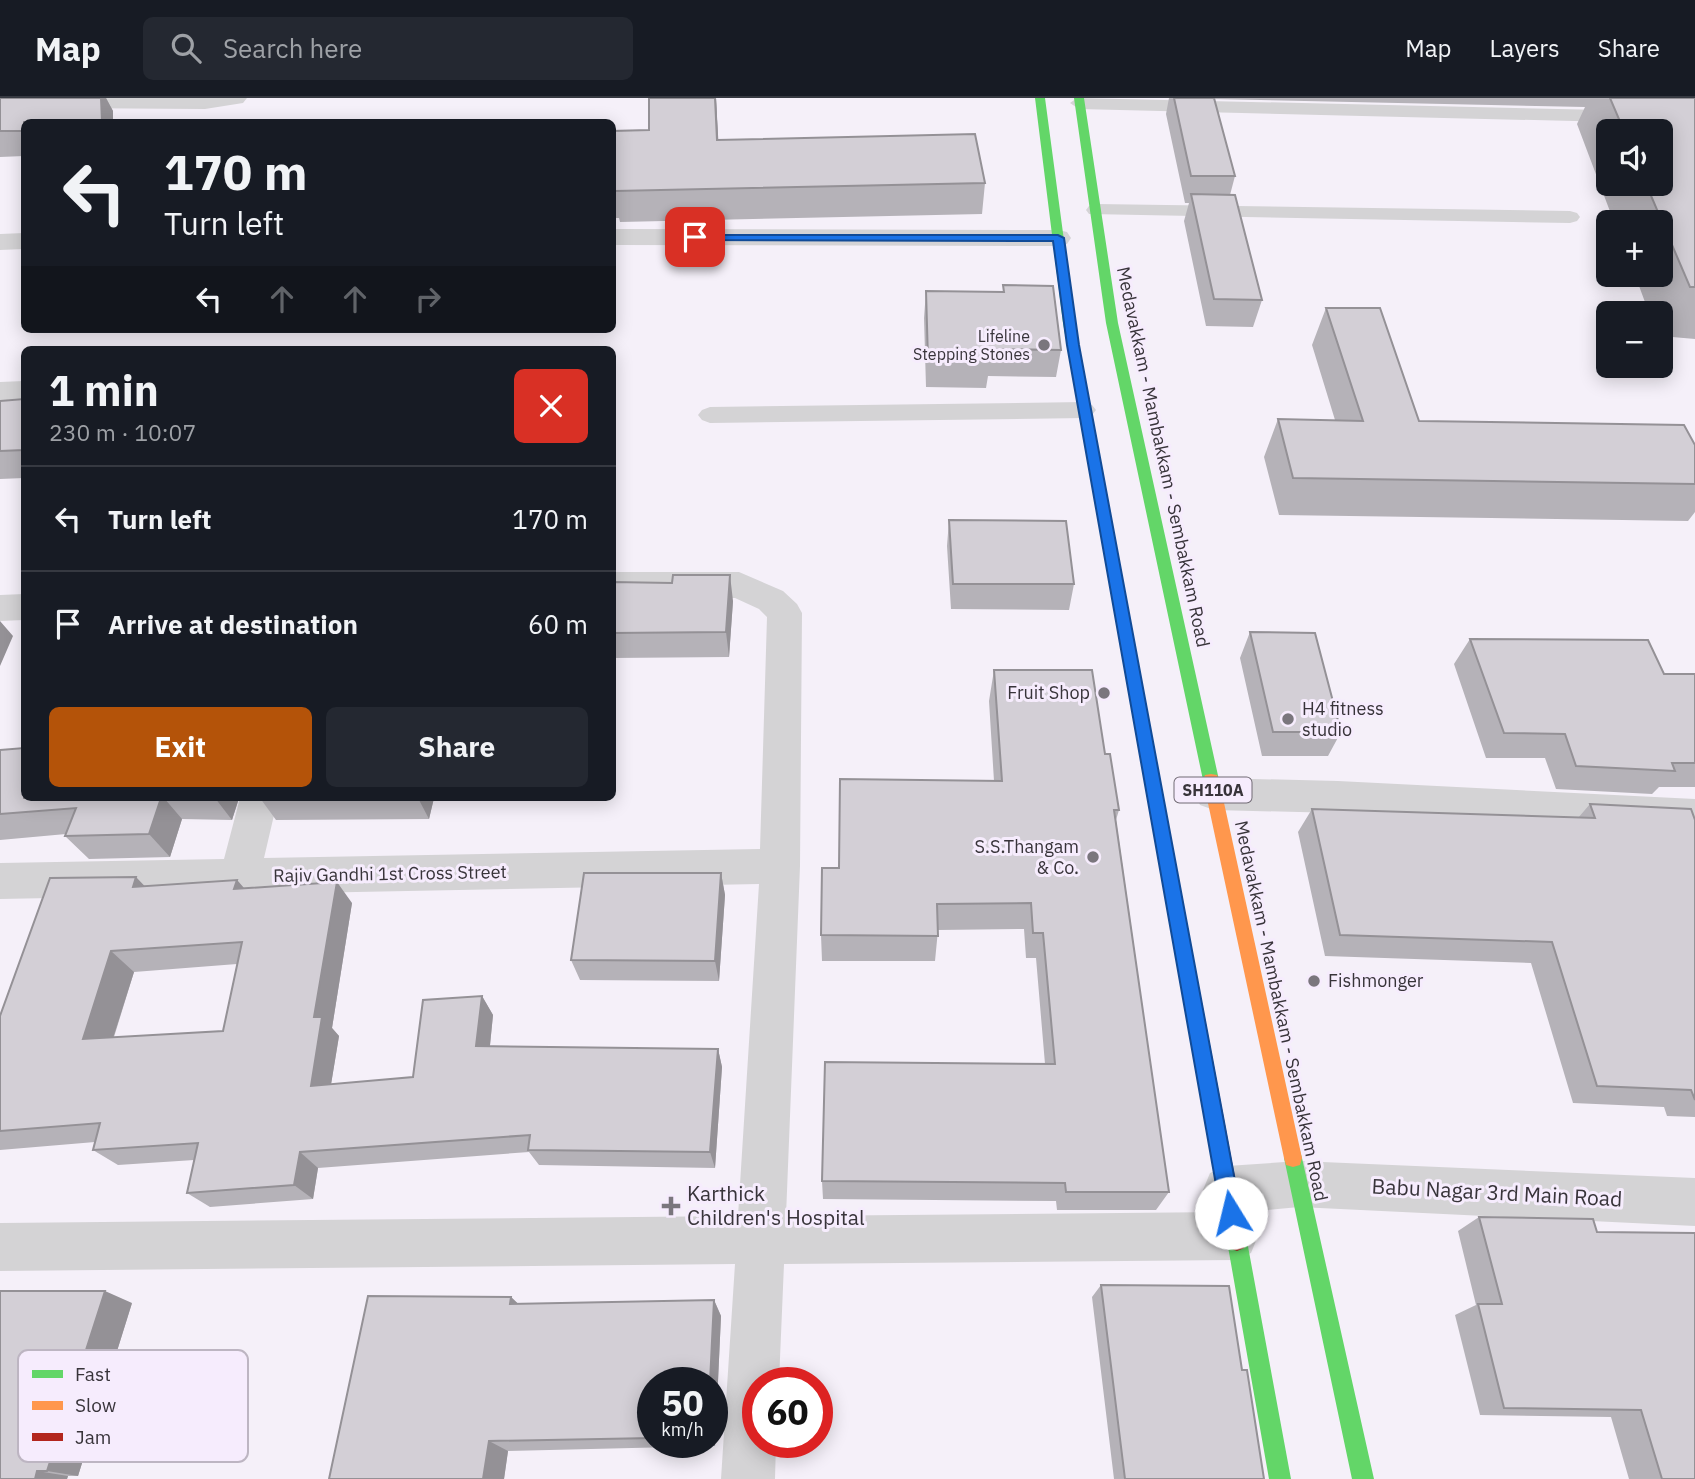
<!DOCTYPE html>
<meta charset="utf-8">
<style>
body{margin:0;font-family:"IBM Plex Sans",sans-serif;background:#242831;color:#f1f3f6;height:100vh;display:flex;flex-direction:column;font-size:26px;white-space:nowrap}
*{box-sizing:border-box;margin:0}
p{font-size:23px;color:#9ea1a6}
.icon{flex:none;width:38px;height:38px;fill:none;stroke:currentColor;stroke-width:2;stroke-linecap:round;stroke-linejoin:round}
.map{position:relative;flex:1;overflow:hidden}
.side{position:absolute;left:21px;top:248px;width:595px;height:455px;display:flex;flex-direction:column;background:#171b24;border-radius:10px;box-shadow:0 4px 18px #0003}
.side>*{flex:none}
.banner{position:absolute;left:21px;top:21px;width:595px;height:214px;border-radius:10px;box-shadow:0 4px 18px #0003;background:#171b24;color:#f1f3f6;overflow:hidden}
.tools{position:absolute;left:1596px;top:21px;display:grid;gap:14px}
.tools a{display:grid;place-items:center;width:77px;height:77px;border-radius:10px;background:#171b24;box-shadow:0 4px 18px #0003;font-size:35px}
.speed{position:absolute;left:637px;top:1269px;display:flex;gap:14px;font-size:35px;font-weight:700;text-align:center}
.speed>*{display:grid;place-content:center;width:91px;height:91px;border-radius:50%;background:#171b24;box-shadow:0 4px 18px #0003;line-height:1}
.speed small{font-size:18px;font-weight:400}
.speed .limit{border:10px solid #d22;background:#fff;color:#111}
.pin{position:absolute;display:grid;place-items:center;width:60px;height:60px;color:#fff;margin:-30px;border-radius:14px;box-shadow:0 4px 10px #0006}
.me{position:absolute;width:77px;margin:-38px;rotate:351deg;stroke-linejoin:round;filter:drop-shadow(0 0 5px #0008)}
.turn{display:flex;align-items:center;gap:24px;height:147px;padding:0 28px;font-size:32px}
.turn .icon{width:91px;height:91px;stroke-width:2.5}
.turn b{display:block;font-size:49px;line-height:60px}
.lanes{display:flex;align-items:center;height:66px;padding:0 28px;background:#0003;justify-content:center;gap:35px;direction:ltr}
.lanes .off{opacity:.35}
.round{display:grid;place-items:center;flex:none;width:74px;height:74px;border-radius:10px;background:#242831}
.overview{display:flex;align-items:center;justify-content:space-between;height:119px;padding:0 28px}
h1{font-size:42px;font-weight:700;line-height:52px}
.button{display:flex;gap:14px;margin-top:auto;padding:14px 28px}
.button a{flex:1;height:80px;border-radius:10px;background:#b45309;color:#fff;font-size:28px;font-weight:700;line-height:80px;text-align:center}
.button a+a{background:#242831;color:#f1f3f6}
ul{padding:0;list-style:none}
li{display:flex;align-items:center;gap:21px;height:105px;padding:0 28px;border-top:2px solid #363941}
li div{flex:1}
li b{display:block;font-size:26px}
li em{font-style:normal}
header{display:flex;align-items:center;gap:42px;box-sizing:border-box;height:98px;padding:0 35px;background:#171b24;border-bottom:2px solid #363941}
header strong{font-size:33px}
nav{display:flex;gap:38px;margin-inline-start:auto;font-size:24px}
.search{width:490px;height:63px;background:#242831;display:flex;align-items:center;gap:18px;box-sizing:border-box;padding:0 24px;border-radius:10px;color:#9ea1a6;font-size:26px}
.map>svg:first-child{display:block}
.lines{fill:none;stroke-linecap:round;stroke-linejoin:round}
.lane{fill:#d4d3d5;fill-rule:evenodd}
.street{fill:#d4d3d5;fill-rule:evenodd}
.fast{fill:#63d668;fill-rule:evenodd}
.slow{fill:#ff974d;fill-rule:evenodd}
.jam{fill:#b3261e;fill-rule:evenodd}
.wall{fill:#b5b2b8;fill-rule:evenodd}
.shaded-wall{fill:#949196}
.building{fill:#d3cfd6;stroke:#949196;stroke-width:2;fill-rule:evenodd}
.route{fill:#1a73e8;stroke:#114b97;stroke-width:2}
.poi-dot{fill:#7a767d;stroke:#f6ecfd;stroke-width:2.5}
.labels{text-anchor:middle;stroke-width:6;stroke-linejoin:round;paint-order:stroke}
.far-poi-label{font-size:16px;fill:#38343a;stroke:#f6ecfd;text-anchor:end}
.shield{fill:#f6ecfd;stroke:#716b74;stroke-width:2}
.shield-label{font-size:16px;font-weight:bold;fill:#38343a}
.street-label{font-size:18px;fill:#38343a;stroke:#f6ecfd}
.poi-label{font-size:18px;fill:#38343a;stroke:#f6ecfd;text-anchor:end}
.near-street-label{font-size:21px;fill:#38343a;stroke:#f6ecfd}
.near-poi-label{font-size:21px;fill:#38343a;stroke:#f6ecfd;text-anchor:start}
.key{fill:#f6ecfd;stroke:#bdb5c2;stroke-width:2}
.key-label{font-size:19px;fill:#38343a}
</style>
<header>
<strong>Map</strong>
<div class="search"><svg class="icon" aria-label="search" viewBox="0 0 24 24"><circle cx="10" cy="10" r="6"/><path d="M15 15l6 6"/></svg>Search here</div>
<nav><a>Map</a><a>Layers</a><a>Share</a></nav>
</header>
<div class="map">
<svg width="1695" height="1381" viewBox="0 0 1695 1381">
<rect width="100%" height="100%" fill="#f5f0f9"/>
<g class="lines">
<!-- lane -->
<path class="lane" d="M 1077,0 L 1695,14 L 1695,26 L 1079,11 L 1070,5 Z
M 1096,106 L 1570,113 L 1577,115 L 1580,119 L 1577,123 L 1570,125 L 1089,116 L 1086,112 L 1089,108 Z
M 1084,304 L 1092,307 L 1096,312 L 1092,317 L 1084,320 L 710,325 L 702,322 L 698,317 L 702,312 L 710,309 Z"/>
<!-- street -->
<path class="street" d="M 46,0 L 247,0 L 243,5 L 205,11 L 56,10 L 48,8 L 44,3 Z
M 612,131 L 1058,132 L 1067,134 L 1071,140 L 1067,146 L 1058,148 L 612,147 Z
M 24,135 L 24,151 L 0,152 L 0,136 Z
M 24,283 L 24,303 L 0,304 L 0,284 Z
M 612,474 L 739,474 L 783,493 L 797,506 L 802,515 L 800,768 L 786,1118 L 1224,1114 L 1210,1109 L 1203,1092 L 1210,1075 L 1227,1068 L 1299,1063 L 1695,1080 L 1695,1128 L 1299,1109 L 1236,1115 L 1251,1121 L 1258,1138 L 1251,1155 L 1234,1162 L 784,1166 L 779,1284 L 758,1284 L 758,1344 L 776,1344 L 775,1381 L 721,1381 L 735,1166 L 0,1173 L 0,1125 L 738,1118 L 759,786 L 0,801 L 0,765 L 224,761 L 240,700 L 278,700 L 264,760 L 760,751 L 767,519 L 759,511 L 735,500 L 612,500 Z
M 24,496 L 24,522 L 0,523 L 0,497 Z
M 1214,680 L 1338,683 L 1695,701 L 1695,733 L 1338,715 L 1214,712 L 1200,707 L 1195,696 L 1200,685 Z"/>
<!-- fast -->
<path class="fast" d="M 1035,0 L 1045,0 L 1075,225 L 1132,532 L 1125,537 L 1118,532 L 1063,225 Z
M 1074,0 L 1084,0 L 1118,225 L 1219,682 L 1217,687 L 1205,687 L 1203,682 L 1106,225 Z
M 1293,1051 L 1300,1053 L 1302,1060 L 1374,1381 L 1352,1381 L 1284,1060 L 1286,1053 Z
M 1237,1133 L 1244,1136 L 1247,1143 L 1291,1381 L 1269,1381 L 1227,1143 L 1230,1136 Z"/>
<!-- slow -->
<path class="slow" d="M 1125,527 L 1132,532 L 1197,878 L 1194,884 L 1188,886 L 1182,884 L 1179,878 L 1118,532 Z
M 1211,676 L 1217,677 L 1219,682 L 1302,1060 L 1300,1067 L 1293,1069 L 1286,1067 L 1284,1060 L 1203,682 L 1205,677 Z"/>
<!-- jam -->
<path class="jam" d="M 1188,870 L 1194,872 L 1197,878 L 1247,1143 L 1244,1150 L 1237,1153 L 1230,1150 L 1227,1143 L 1179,878 L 1182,872 Z"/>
</g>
<!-- wall -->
<path class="wall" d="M 0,0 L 106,0 L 113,13 L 24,24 L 24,58 L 0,59 Z
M 716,0 L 718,42 L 985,85 L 982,116 L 620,124 L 619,120 L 612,120 L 612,33 L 649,32 Z
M 1169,0 L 1695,0 L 1695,241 L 1661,238 L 1661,215 L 1649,215 L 1635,177 L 1661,177 L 1661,124 L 1614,124 L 1577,26 L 1585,9 L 1214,1 L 1235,78 L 1230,97 L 1262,202 L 1253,229 L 1206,228 L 1184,123 L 1189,105 L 1185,105 L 1166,16 ZM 1608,33 L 1661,33 L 1661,86 L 1608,86 Z
M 1003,187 L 1061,252 L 1056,279 L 988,278 L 986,290 L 926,289 L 924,220 L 926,193 L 1003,194 Z
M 1326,210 L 1419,323 L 1695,347 L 1695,414 L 1688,423 L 1279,417 L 1264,359 L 1278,321 L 1335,322 L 1312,247 Z
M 24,301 L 24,380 L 0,381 L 0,303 Z
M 949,422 L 1074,486 L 1069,512 L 951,511 L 947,448 Z
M 612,484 L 733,503 L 729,559 L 612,560 Z
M 1250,534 L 1341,634 L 1328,658 L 1262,658 L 1240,560 Z
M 1470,541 L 1664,576 L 1695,576 L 1695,689 L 1659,689 L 1652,696 L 1556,691 L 1545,660 L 1486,660 L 1454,566 Z
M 994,572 L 1105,656 L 1119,712 L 1116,722 L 1169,1094 L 1156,1112 L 1057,1112 L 1056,1103 L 823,1101 L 822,1083 L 1045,966 L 1036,860 L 1026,860 L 1024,831 L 938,832 L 935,863 L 822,863 L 821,837 L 839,770 L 994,683 L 989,603 Z
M 0,652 L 24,700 L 239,700 L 232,722 L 182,721 L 170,759 L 89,761 L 65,738 L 66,736 L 0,742 Z
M 260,700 L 434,700 L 429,721 L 276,722 Z
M 1590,706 L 1695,722 L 1695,1019 L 1667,1018 L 1664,1009 L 1573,1005 L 1531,865 L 1325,858 L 1298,734 L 1312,711 L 1578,720 Z
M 721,775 L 725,797 L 719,883 L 580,882 L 571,862 Z
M 237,782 L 244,790 L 352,805 L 332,930 L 339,938 L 331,986 L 413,979 L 482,898 L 493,917 L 490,948 L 718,951 L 722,969 L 715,1070 L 539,1067 L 529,1054 L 318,1070 L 313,1101 L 210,1109 L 187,1095 L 194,1062 L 118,1067 L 93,1052 L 95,1044 L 0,1052 L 0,918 L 145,788 ZM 237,866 L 223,933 L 114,939 L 134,874 Z
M 1479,1119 L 1597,1134 L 1695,1381 L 1629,1381 L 1611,1319 L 1480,1317 L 1455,1217 L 1476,1207 L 1458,1133 Z
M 1101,1187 L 1242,1272 L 1264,1381 L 1114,1381 L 1092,1199 Z
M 511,1199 L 518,1206 L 714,1202 L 721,1218 L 715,1348 L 508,1353 L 504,1381 L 329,1381 ZM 653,1284 L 712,1284 L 712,1344 L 653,1344 Z
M 132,1205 L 78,1378 L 68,1378 L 67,1381 L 0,1381 Z"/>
<!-- shaded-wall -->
<path class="shaded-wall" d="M 101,0 L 106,0 L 113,13 L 113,24 L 102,24 Z
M 715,0 L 716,0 L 720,73 L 717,42 Z
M 730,477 L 733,503 L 729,559 L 726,534 Z
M 0,523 L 13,538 L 0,568 Z
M 161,700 L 164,700 L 182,721 L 170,759 L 149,736 Z
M 215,700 L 239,700 L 232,722 Z
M 418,700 L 434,700 L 429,721 Z
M 721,775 L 725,797 L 719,883 L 715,863 Z
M 136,779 L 157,801 L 133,789 Z
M 237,782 L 255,803 L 234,791 Z
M 337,784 L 352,805 L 332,930 L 339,938 L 328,1005 L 311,988 L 314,919 Z
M 111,853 L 134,874 L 107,959 L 83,941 Z
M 482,898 L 493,917 L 488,966 L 476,948 Z
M 718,951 L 722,969 L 715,1070 L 710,1054 Z
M 300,1054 L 318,1070 L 313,1101 L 294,1087 Z
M 105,1193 L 132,1205 L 78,1378 L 47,1373 Z
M 511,1199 L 528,1215 L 510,1206 Z
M 714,1202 L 721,1218 L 715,1348 L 712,1344 L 712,1284 L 710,1284 Z
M 489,1343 L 508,1353 L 504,1381 L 483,1381 Z
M 37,1373 L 68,1378 L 67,1381 L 35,1381 Z"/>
<!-- building -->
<path class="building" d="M 0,0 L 101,0 L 102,24 L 24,24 L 24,33 L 0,33 Z
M 649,0 L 715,0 L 717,42 L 975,36 L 985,85 L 615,93 L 615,88 L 612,88 L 612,33 L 649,32 Z
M 1174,0 L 1214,0 L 1235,78 L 1191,78 Z
M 1610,0 L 1695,0 L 1695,189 L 1690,189 L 1646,86 L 1661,86 L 1661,33 L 1624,33 Z
M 1191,96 L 1235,97 L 1262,202 L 1214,201 Z
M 1003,187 L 1053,188 L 1061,252 L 989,251 L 989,263 L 928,262 L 926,193 L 1004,194 Z
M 1326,210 L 1380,210 L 1419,323 L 1684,327 L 1695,347 L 1695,386 L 1293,380 L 1278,321 L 1363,323 Z
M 24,301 L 24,352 L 0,353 L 0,303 Z
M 949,422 L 1066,423 L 1074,486 L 953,486 Z
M 673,477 L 730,477 L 726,534 L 612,535 L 612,484 L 672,485 Z
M 1250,534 L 1315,535 L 1341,634 L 1273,634 Z
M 1470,541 L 1648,542 L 1664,576 L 1695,576 L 1695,665 L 1672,665 L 1675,673 L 1576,668 L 1565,636 L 1504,635 Z
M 994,572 L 1092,572 L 1105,656 L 1110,656 L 1119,712 L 1114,712 L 1169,1094 L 1066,1094 L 1065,1085 L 822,1083 L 825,964 L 1055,966 L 1043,835 L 1033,835 L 1031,805 L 937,806 L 938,838 L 821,837 L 822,770 L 839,770 L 840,681 L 1002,683 Z
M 24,650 L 24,700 L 161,700 L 149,736 L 65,738 L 76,710 L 0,716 L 0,652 Z
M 1590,706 L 1691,711 L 1695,722 L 1695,1002 L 1691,992 L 1597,988 L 1552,844 L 1340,837 L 1312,711 L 1595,720 Z
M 584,775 L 721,775 L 715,863 L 571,862 Z
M 136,779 L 133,789 L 237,782 L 234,791 L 337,784 L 314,919 L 322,919 L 311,988 L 413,979 L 423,902 L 482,898 L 476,948 L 718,951 L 710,1054 L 528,1052 L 530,1037 L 300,1054 L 294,1087 L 187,1095 L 198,1045 L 93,1052 L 100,1025 L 0,1033 L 0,918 L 50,780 ZM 242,844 L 223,933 L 83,941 L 111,853 Z
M 1479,1119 L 1593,1121 L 1597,1134 L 1695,1135 L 1695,1381 L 1662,1381 L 1641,1312 L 1504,1310 L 1478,1206 L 1502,1206 Z
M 1101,1187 L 1229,1188 L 1242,1272 L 1247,1272 L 1264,1381 L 1125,1381 Z
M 0,1193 L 105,1193 L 47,1373 L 37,1373 L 35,1381 L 0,1381 Z
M 368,1198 L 511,1199 L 510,1206 L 714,1202 L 710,1284 L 653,1284 L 653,1340 L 489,1343 L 483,1381 L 329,1381 Z"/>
<!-- route -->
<path class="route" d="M 692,137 L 1058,137 L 1064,140 L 1079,247 L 1241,1115 L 1238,1122 L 1231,1125 L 1224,1122 L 1221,1115 L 1067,247 L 1053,143 L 695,142 L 692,141 Z"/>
<!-- markers -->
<g class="poi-dot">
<circle cx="1044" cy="247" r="7"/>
<circle cx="1104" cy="595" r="7"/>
<circle cx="1288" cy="621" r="7"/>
<circle cx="1093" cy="759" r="7"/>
<circle cx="1314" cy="883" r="7"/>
<path d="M667.5 1097.5h7v7h7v7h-7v7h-7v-7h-7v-7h7z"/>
</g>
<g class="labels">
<!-- far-poi labels -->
<g class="far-poi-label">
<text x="1030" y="244">Lifeline<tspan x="1030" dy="18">Stepping Stones</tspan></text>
</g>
<!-- shield labels -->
<rect class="shield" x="1174.5" y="679.5" width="77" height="25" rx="5"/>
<g class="shield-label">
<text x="1213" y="698">SH110A</text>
</g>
<!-- street labels -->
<g class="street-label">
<text transform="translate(1163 359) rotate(78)" y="6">Medavakkam - Mambakkam - Sembakkam Road</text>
<text transform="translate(390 776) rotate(-1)" y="6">Rajiv Gandhi 1st Cross Street</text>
<text transform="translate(1281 913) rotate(78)" y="6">Medavakkam - Mambakkam - Sembakkam Road</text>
</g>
<!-- poi labels -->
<g class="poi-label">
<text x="1090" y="601">Fruit Shop</text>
<text x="1302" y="617" text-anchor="start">H4 fitness<tspan x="1302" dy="21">studio</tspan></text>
<text x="1079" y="755">S.S.Thangam<tspan x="1079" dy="21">&amp; Co.</tspan></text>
<text x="1328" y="889" text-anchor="start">Fishmonger</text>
</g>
<!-- near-street labels -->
<g class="near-street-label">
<text transform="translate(1497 1095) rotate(3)" y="7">Babu Nagar 3rd Main Road</text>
</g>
<!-- near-poi labels -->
<g class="near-poi-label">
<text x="687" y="1103">Karthick<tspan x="687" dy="24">Children's Hospital</tspan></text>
</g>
</g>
<!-- legend -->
<rect x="18" y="1252" width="230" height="112" rx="10" class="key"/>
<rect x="32" y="1272" width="31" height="8" fill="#63d668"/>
<rect x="32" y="1303" width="31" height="9" fill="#ff974d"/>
<rect x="32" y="1335" width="31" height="8" fill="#b3261e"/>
<g class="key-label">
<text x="75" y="1283">Fast</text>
<text x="75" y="1314">Slow</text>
<text x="75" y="1346">Jam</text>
</g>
</svg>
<div class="tools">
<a><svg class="icon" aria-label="sound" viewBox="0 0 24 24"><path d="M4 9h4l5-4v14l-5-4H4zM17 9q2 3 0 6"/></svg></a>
<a>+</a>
<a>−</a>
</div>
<div class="speed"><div>50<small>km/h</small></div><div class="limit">60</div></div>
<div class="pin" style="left:695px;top:139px;background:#d93025"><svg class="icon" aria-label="arrive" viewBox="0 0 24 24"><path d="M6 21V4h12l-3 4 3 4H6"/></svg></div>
<svg class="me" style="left:1231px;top:1115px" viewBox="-20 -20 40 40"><circle r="19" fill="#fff"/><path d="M0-13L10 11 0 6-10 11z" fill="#1a73e8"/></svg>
<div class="banner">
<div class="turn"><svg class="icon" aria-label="left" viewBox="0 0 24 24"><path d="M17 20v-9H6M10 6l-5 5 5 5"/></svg><div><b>170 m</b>Turn left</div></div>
<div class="lanes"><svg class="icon" aria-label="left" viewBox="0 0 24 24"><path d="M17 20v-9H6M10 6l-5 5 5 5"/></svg><svg class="icon off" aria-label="ahead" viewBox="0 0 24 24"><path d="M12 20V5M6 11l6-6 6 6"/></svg><svg class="icon off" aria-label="ahead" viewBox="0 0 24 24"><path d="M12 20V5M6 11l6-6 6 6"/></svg><svg class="icon off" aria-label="right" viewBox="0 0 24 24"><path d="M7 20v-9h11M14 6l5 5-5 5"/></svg></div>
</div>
<section class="side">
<div class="overview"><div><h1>1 min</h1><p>230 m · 10:07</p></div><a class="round" style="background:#d93025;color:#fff"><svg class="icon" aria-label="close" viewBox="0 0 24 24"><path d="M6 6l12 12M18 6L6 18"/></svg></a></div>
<ul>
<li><svg class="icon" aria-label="left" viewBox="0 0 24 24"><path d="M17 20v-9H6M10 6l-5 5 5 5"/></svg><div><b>Turn left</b></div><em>170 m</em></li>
<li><svg class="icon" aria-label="arrive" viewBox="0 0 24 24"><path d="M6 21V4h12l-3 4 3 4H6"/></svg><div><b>Arrive at destination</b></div><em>60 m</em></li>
</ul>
<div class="button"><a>Exit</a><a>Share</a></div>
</section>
</div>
